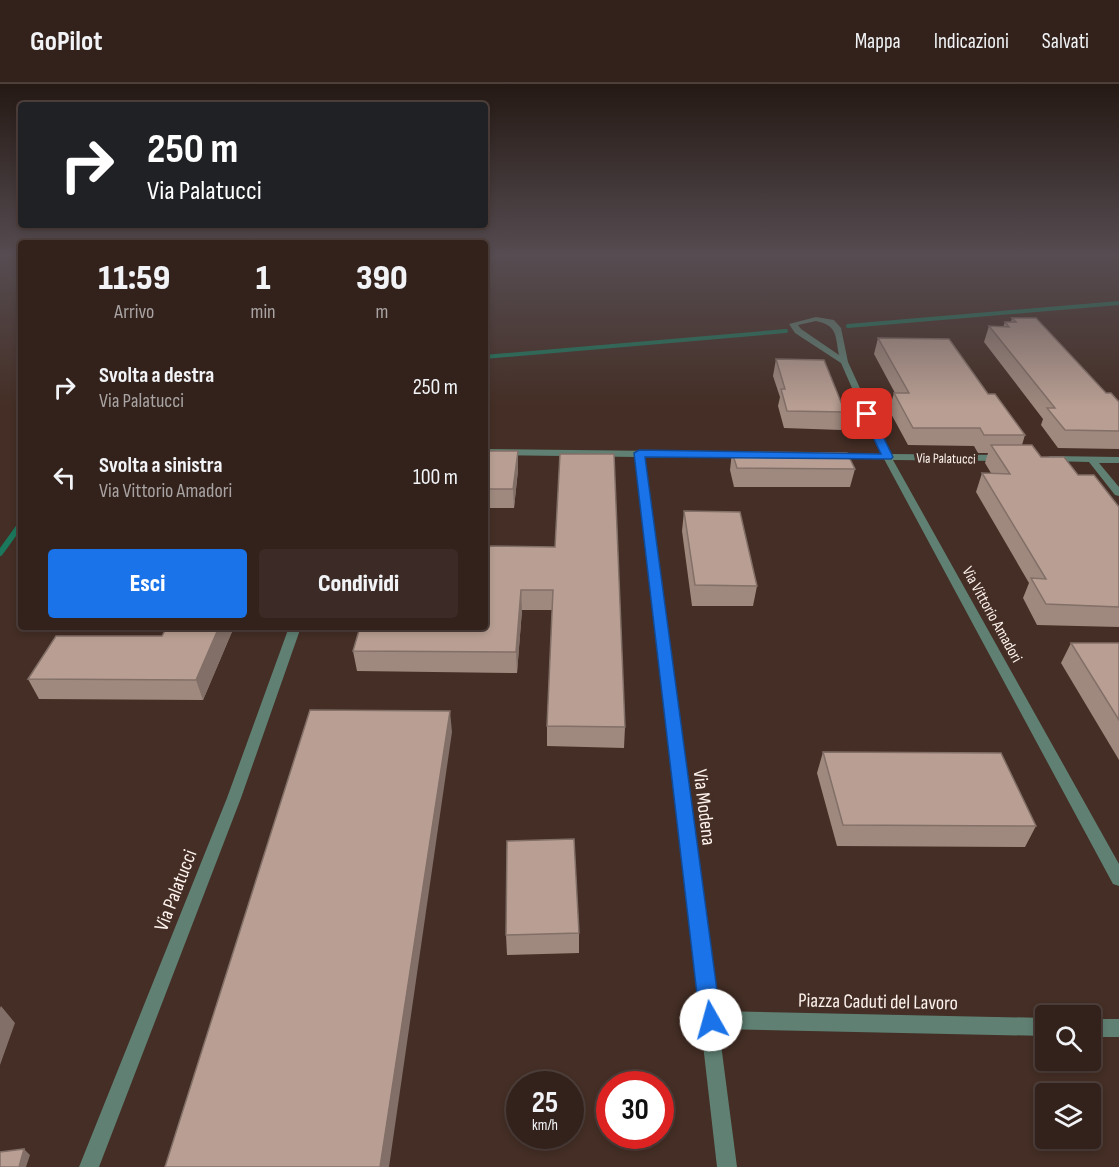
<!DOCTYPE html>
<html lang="it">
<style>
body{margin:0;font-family:"Sofia Sans Condensed",sans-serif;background:#3b2a25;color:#f1f3f6;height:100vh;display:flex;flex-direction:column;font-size:22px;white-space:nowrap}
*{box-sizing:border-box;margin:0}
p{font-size:20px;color:#a9a4a3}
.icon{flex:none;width:33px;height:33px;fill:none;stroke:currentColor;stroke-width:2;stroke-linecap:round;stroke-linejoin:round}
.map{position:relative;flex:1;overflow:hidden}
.panel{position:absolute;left:18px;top:156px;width:470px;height:390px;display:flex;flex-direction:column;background:#33221c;border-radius:6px;box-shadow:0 3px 9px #0003,0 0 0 2px #4e3f3b}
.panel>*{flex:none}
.banner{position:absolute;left:18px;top:18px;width:470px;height:126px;border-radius:6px;box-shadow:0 3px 9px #0003,0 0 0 2px #4e3f3b;background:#202124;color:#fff;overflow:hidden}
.controls{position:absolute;left:1035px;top:921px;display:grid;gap:12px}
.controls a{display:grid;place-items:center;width:66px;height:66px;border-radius:6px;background:#33221c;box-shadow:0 3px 9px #0003,0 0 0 2px #4e3f3b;font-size:30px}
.speed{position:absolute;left:506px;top:987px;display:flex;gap:12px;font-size:30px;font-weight:700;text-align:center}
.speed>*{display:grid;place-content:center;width:78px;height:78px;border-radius:50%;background:#33221c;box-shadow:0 3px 9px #0003,0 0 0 2px #4e3f3b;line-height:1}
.speed small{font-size:15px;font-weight:400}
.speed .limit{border:9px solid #d22;background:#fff;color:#111}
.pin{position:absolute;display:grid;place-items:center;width:51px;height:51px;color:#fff;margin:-26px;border-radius:12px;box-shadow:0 3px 9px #0006}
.me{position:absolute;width:66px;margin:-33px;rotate:353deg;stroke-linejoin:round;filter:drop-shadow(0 0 4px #0008)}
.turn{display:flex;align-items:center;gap:21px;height:126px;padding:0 30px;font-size:27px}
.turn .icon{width:78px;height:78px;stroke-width:2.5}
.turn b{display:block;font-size:42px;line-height:51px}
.eta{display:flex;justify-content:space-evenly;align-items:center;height:102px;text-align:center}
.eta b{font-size:36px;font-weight:800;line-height:42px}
.action{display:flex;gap:12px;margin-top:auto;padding:12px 30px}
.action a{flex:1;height:69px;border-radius:6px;background:#1a73e8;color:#fff;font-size:24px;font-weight:800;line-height:69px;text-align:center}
.action a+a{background:#3b2a25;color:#f1f3f6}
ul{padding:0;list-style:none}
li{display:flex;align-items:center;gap:18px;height:90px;padding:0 30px}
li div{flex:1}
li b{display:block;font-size:22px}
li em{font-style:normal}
header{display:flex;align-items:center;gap:36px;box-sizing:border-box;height:84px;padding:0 30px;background:#33221c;border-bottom:2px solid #4e3f3b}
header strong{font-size:28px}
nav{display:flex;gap:33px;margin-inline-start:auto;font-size:21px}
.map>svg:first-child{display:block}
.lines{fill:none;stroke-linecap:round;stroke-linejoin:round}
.stream-far1{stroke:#1b785c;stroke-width:4}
.stream{stroke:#1b785c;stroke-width:6}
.street{fill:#5f8073;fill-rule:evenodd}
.wall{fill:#9f897e}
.shaded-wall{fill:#826f67}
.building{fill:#b99f93;stroke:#826f67;stroke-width:1.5}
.route{fill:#1a73e8;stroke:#114b97;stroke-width:1.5}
.labels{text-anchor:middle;stroke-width:6;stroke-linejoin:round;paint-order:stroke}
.far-street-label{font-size:14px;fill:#fdf2ed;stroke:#442e25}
.street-label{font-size:16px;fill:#fdf2ed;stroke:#442e25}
.near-street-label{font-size:20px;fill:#fdf2ed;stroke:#442e25}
</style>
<header>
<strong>GoPilot</strong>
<nav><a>Mappa</a><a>Indicazioni</a><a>Salvati</a></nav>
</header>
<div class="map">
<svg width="1119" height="1083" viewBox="0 0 1119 1083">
<rect width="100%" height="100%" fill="#442e25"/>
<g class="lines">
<!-- stream-far1 -->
<path class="stream-far1" d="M 848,242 L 1119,219
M 484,273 L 786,247"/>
<!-- stream -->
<path class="stream" d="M 0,469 L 21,440"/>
<!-- street -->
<path class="street" d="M 816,233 L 834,236 L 841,244 L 848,278 L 890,370 L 1002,371 L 1007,374 L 1002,377 L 893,376 L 1119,780 L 1119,802 L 1113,800 L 884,375 L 834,375 L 829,372 L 834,369 L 881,370 L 841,279 L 795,249 L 789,240 ZM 816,237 C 838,242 835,251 839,271 L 801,245 L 798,241 Z
M 484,365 L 747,368 L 752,371 L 747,374 L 645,373 L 717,927 L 1046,934 L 1046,952 L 719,945 L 737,1083 L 717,1083 L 636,373 L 484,371 Z
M 1050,372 L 1119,373 L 1119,379 L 1099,379 L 1119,403 L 1119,412 L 1115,411 L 1089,378 L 1047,377 L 1045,375 Z
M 289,543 L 301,543 L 241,714 L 99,1083 L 79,1083 L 227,714 Z
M 1090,935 L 1119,935 L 1119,953 L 1090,953 Z"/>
</g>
<!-- wall -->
<path class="wall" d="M 1012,234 L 1106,309 L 1119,318 L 1119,365 L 1058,364 L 1041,341 L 1043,335 L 984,258 L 989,242 L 1003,243 L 1005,238 L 1011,238 Z
M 878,254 L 988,310 L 1025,351 L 1022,361 L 1041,373 L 1078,391 L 1119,423 L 1119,543 L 1037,541 L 1023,514 L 1029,499 L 976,408 L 982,389 L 991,389 L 985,379 L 988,369 L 978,369 L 974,362 L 908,361 L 889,326 L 894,309 L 895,309 L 874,270 Z
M 776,275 L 845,328 L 841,346 L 784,344 L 778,322 L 780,313 L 773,292 Z
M 484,367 L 518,367 L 518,386 L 514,424 L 484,424 Z
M 732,368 L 855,385 L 850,403 L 734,403 L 730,386 Z
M 684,427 L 757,502 L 753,522 L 692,522 L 682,447 Z
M 555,463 L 625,643 L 624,664 L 547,662 L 547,642 L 552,526 L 522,526 L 517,589 L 357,587 L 353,567 Z
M 167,543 L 234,543 L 203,616 L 39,615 L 28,595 L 162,552 Z
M 1071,559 L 1119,559 L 1119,676 L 1061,579 Z
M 823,668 L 1036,742 L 1025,763 L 837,762 L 817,689 Z
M 579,849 L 579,869 L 507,871 L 506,851 Z"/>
<!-- shaded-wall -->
<path class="shaded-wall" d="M 518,367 L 518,386 L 514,424 L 513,405 Z
M 521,506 L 522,526 L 517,589 L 516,568 Z
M 219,543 L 234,543 L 203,616 L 196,596 Z
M 450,627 L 452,648 L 389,1083 L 380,1083 Z
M 1,922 L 15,939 L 0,981 L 0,924 Z
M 24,1065 L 30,1071 L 26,1083 L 19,1083 Z"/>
<!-- building -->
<path class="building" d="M 1012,234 L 1036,234 L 1106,309 L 1111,309 L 1119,318 L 1119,347 L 1065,346 L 1047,324 L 1055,324 L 989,242 L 1009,243 L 1005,238 L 1016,238 Z
M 878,254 L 949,255 L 988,310 L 995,310 L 1025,351 L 984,351 L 980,344 L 913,344 L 894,309 L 909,309 Z
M 776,275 L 824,276 L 845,328 L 787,327 L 781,305 L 785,305 Z
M 991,361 L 1032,361 L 1041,373 L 1064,373 L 1078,391 L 1094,391 L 1119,423 L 1119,523 L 1046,520 L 1031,494 L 1046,495 L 982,389 L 1010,390 Z
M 484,367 L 518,367 L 513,405 L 484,405 Z
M 732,368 L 847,369 L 855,385 L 737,384 Z
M 560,370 L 614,370 L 625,643 L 547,642 L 553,506 L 521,506 L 516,568 L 353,567 L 360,543 L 484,543 L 484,462 L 555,463 Z
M 684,427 L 740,428 L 757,502 L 695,501 Z
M 167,543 L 219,543 L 196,596 L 28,595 L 56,552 L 162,552 Z
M 1071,559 L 1119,559 L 1119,636 Z
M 310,626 L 450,627 L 380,1083 L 165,1083 Z
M 823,668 L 1001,669 L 1036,742 L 843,741 Z
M 574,755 L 579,849 L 506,851 L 507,757 Z
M 24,1065 L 19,1083 L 0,1083 L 0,1068 Z"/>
<!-- sky -->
<linearGradient id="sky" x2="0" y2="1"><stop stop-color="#251914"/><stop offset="0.53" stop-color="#564c51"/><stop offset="1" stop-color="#564c51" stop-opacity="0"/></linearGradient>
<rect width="1119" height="324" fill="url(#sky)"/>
<!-- route -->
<path class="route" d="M 867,327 L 872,330 L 893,373 L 891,375 L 645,373 L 721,936 L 718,943 L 711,946 L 703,943 L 700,936 L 634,369 L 639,366 L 881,370 L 862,330 Z"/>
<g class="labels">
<!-- far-street labels -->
<g class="far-street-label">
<text transform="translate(946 374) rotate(1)" y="5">Via Palatucci</text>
</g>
<!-- street labels -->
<g class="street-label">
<text transform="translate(993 530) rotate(61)" y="6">Via Vittorio Amadori</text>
</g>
<!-- near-street labels -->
<g class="near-street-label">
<text transform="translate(705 723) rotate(83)" y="7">Via Modena</text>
<text transform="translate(175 806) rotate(-69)" y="7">Via Palatucci</text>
<text transform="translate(878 917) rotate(1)" y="7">Piazza Caduti del Lavoro</text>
</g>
</g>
</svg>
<div class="controls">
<a><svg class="icon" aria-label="search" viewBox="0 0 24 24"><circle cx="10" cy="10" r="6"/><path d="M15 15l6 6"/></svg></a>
<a><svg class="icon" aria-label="layers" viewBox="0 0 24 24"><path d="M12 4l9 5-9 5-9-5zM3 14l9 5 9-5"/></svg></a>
</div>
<div class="speed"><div>25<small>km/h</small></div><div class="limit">30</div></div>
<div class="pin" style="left:867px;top:330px;background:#d93025"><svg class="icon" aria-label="arrive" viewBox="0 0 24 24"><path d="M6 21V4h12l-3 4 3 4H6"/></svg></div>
<svg class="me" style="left:711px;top:936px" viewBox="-20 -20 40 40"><circle r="19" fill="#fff"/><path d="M0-13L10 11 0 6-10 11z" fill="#1a73e8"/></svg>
<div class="banner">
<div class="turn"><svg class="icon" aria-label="right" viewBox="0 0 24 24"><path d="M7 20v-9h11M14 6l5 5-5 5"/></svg><div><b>250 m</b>Via Palatucci</div></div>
</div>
<section class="panel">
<div class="eta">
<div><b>11:59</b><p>Arrivo</p></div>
<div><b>1</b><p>min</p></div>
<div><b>390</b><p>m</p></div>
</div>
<ul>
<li><svg class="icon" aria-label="right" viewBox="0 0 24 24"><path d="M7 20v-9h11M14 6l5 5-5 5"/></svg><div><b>Svolta a destra</b><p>Via Palatucci</p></div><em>250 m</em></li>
<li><svg class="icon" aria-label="left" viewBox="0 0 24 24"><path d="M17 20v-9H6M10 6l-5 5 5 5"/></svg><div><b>Svolta a sinistra</b><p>Via Vittorio Amadori</p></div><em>100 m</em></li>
</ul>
<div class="action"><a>Esci</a><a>Condividi</a></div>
</section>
</div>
